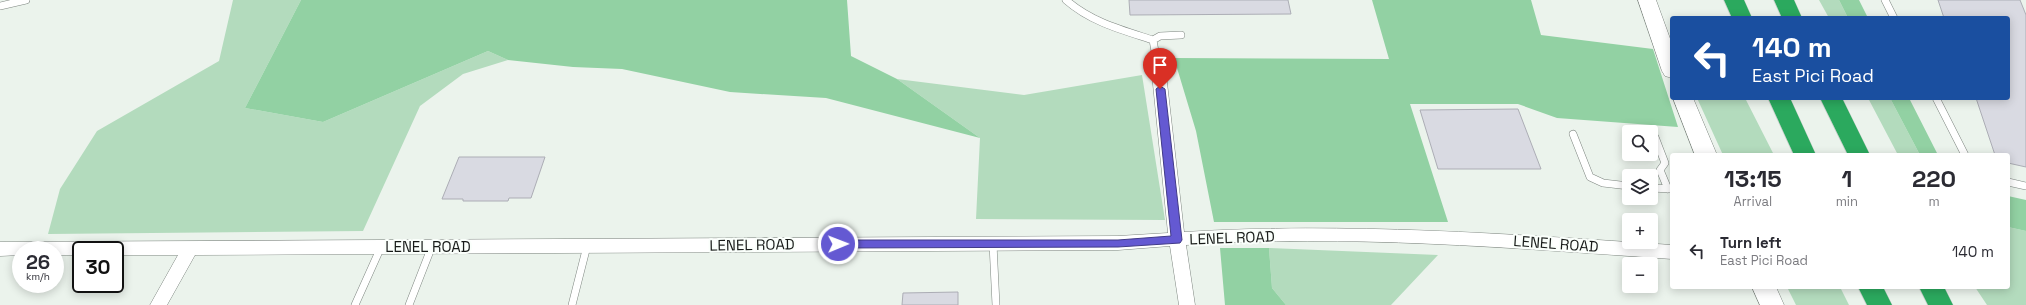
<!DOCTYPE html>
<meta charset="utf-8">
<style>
body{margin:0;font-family:"Space Grotesk",sans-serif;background:#f2f2f3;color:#2b2b33;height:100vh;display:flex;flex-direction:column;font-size:15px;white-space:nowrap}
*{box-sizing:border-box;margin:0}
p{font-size:13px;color:#7c7c81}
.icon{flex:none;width:22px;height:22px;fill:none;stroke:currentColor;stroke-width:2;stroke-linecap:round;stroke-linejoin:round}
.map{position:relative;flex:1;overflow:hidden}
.side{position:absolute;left:1670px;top:153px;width:340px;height:136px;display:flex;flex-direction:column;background:#fff;border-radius:4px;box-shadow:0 2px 10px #0003}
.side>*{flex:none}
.hud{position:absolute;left:1670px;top:16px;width:340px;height:84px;border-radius:4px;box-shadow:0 2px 10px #0003;background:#1a4fa0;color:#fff;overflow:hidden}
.tools{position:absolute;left:1622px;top:125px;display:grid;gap:8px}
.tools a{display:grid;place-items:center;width:36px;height:36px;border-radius:4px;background:#fff;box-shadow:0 2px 10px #0003;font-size:20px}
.speed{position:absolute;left:12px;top:241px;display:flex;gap:8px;font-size:20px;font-weight:700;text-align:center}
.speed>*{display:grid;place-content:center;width:52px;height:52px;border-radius:50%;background:#fff;box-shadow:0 2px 10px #0003;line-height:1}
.speed small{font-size:10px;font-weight:400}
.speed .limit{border:2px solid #111;border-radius:6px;background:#fff;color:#111}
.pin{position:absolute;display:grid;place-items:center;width:34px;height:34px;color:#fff;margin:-41px -17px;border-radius:50% 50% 50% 0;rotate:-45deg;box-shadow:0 0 4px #0007}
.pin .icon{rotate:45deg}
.me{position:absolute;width:44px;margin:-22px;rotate:89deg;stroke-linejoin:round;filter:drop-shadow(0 0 3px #0008)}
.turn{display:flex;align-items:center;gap:14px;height:84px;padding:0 16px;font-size:18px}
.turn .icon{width:52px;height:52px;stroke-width:2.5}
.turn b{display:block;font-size:28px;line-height:34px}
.eta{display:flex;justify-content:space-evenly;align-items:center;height:68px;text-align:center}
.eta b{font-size:24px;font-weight:700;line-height:28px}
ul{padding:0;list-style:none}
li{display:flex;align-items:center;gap:12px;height:60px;padding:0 16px}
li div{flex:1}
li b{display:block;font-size:15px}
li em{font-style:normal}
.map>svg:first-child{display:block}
.green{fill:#b3dbbd}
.forest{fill:#92d1a3}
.building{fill:#d9dae2;stroke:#acadb5}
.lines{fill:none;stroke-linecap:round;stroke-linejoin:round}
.lane-casing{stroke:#7e8680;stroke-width:8}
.street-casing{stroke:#7e8680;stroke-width:1}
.secondary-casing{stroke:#7e8680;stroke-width:1}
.highway-casing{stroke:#d1d1d1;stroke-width:1}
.lane{stroke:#fff;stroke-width:7}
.street{fill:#fff;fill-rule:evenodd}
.secondary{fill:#fff;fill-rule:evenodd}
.highway{fill:#2ba95e;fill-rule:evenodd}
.route{fill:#6459d2;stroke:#413a88}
.labels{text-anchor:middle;stroke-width:4;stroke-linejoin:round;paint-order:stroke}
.street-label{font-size:15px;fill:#181b19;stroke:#fafffb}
</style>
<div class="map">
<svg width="2026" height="305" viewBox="0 0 2026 305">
<rect width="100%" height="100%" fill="#ebf3ec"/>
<!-- green -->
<path class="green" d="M 233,0 L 301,0 L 245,108 L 323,122 L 488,51 L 508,60 L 463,74 L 420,106 L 363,231 L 48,234 L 60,189 L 97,131 L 219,61 Z
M 1819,0 L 1839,0 L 1848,18 L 1829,18 Z
M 1142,75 L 1165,220 L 976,219 L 980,138 L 897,79 L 1024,95 Z
M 1697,98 L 1745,98 L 1774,155 L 1723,155 Z
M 1868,98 L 1890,98 L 1920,155 L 1898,155 Z
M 2008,227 L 2026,231 L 2026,305 L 1987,305 L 1975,287 L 2008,287 Z
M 1269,248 L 1438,255 L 1391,305 L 1286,305 L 1272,288 Z
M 1787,287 L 1840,287 L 1849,305 L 1796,305 Z"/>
<!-- forest -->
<path class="forest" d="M 301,0 L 847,0 L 851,56 L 897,79 L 980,138 L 826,98 L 730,92 L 622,69 L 573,67 L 508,60 L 488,51 L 323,122 L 245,108 Z
M 1372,0 L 1531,0 L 1541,35 L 1653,49 L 1678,127 L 1557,118 L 1518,104 L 1410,104 L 1448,222 L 1214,222 L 1196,131 L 1174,58 L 1389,59 Z
M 1839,0 L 1859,0 L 1868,18 L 1848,18 Z
M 1890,98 L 1909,98 L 1938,155 L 1920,155 Z
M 2008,196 L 2026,200 L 2026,231 L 2008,227 Z
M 1220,248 L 1269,248 L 1272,288 L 1286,305 L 1225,305 Z"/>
<!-- building -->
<path class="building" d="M 1129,0 L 1288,0 L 1291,14 L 1130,15 Z
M 1938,0 L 2020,0 L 2026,15 L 2026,167 L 2008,163 L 2008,155 L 1995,155 L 1976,98 L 2008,98 L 2008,18 L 1944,18 Z
M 1518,109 L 1541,169 L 1438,169 L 1420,110 Z
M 459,157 L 545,157 L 531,198 L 509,198 L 508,201 L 463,201 L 463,199 L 442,199 Z
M 958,292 L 958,305 L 902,305 L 903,293 Z"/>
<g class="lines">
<defs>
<path id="lane" d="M 1066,0 C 1091,22 1122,30 1153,40 L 1159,74
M 1885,0 L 1894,18
M 0,6 L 26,0
M 1153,40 L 1160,36 L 1181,35
M 1936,98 L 1965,155
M 1573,134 L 1590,177 L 1603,183 L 1629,186
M 1655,137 L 1665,163 L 1660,170 L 1668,189
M 2008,182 L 2026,186
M 1651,188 L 1671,189
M 993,244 L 996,305
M 355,305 L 381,247
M 409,305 L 432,246
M 572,305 L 587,246"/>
<path id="street" d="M 1159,69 L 1164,70 L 1166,74 L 1184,232 C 1346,222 1510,234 1672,245 L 1672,259 C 1511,248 1347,234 1186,245 L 1195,305 L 1179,305 L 1170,246 L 1118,250 L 195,255 L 167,305 L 150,305 L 178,255 L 115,255 L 115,250 L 81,250 L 81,255 L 55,255 L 55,250 L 21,250 L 21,255 L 0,256 L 0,242 L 1118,236 L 1168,233 L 1152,74 L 1154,70 Z"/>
<path id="secondary" d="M 1638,0 L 1656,0 L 1672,44 L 1672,78 L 1665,76 L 1662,71 Z
M 1673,98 L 1693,98 L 1717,155 L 1695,155 Z
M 1752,287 L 1776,287 L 1784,305 L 1760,305 Z"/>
<path id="highway" d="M 1724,0 L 1744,0 L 1752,18 L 1732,18 Z
M 1774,0 L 1794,0 L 1802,18 L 1782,18 Z
M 1768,98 L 1790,98 L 1816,155 L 1794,155 Z
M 1820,98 L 1842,98 L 1870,155 L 1848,155 Z
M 1858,287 L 1883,287 L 1892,305 L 1867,305 Z
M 1919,287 L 1944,287 L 1953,305 L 1928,305 Z"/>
</defs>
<!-- lane casing -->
<use href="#lane" class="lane-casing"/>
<!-- street casing -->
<use href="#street" class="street-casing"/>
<!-- secondary casing -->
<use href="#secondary" class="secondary-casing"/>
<!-- highway casing -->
<use href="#highway" class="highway-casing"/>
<!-- lane -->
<use href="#lane" class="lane"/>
<!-- street -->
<use href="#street" class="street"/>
<!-- secondary -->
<use href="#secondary" class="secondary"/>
<!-- highway -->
<use href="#highway" class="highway"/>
</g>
<!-- route -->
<path class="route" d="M 1160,86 L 1165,89 L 1182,240 L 1180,243 L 1118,247 L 838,248 L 833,244 L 838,240 L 1118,240 L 1171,236 L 1156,89 Z"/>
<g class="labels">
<!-- street labels -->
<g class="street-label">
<text transform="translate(1232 238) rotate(-2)" y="5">LENEL ROAD</text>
<text transform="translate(1556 244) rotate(4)" y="5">LENEL ROAD</text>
<text transform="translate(752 245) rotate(-1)" y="5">LENEL ROAD</text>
<text x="428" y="252">LENEL ROAD</text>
</g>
</g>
</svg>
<div class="tools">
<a><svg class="icon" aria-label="search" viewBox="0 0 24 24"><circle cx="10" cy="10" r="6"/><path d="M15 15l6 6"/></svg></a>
<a><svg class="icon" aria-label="layers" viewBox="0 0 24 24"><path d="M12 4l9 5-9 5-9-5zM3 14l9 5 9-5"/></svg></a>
<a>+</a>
<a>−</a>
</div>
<div class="speed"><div>26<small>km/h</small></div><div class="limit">30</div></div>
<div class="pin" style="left:1160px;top:89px;background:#d93025"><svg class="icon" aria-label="arrive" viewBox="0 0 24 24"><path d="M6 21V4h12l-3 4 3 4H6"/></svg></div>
<svg class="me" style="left:838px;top:244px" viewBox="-20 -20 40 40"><circle r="17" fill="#6459d2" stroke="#fff" stroke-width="3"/><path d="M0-11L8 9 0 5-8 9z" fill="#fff"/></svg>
<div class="hud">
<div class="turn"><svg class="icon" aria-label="left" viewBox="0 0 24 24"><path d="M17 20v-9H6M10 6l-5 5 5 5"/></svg><div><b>140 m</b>East Pici Road</div></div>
</div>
<section class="side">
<div class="eta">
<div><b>13:15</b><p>Arrival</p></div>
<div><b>1</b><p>min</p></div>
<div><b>220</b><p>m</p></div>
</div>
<ul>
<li><svg class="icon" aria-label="left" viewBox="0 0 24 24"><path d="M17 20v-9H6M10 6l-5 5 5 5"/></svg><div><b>Turn left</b><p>East Pici Road</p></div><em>140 m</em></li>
</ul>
</section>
</div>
